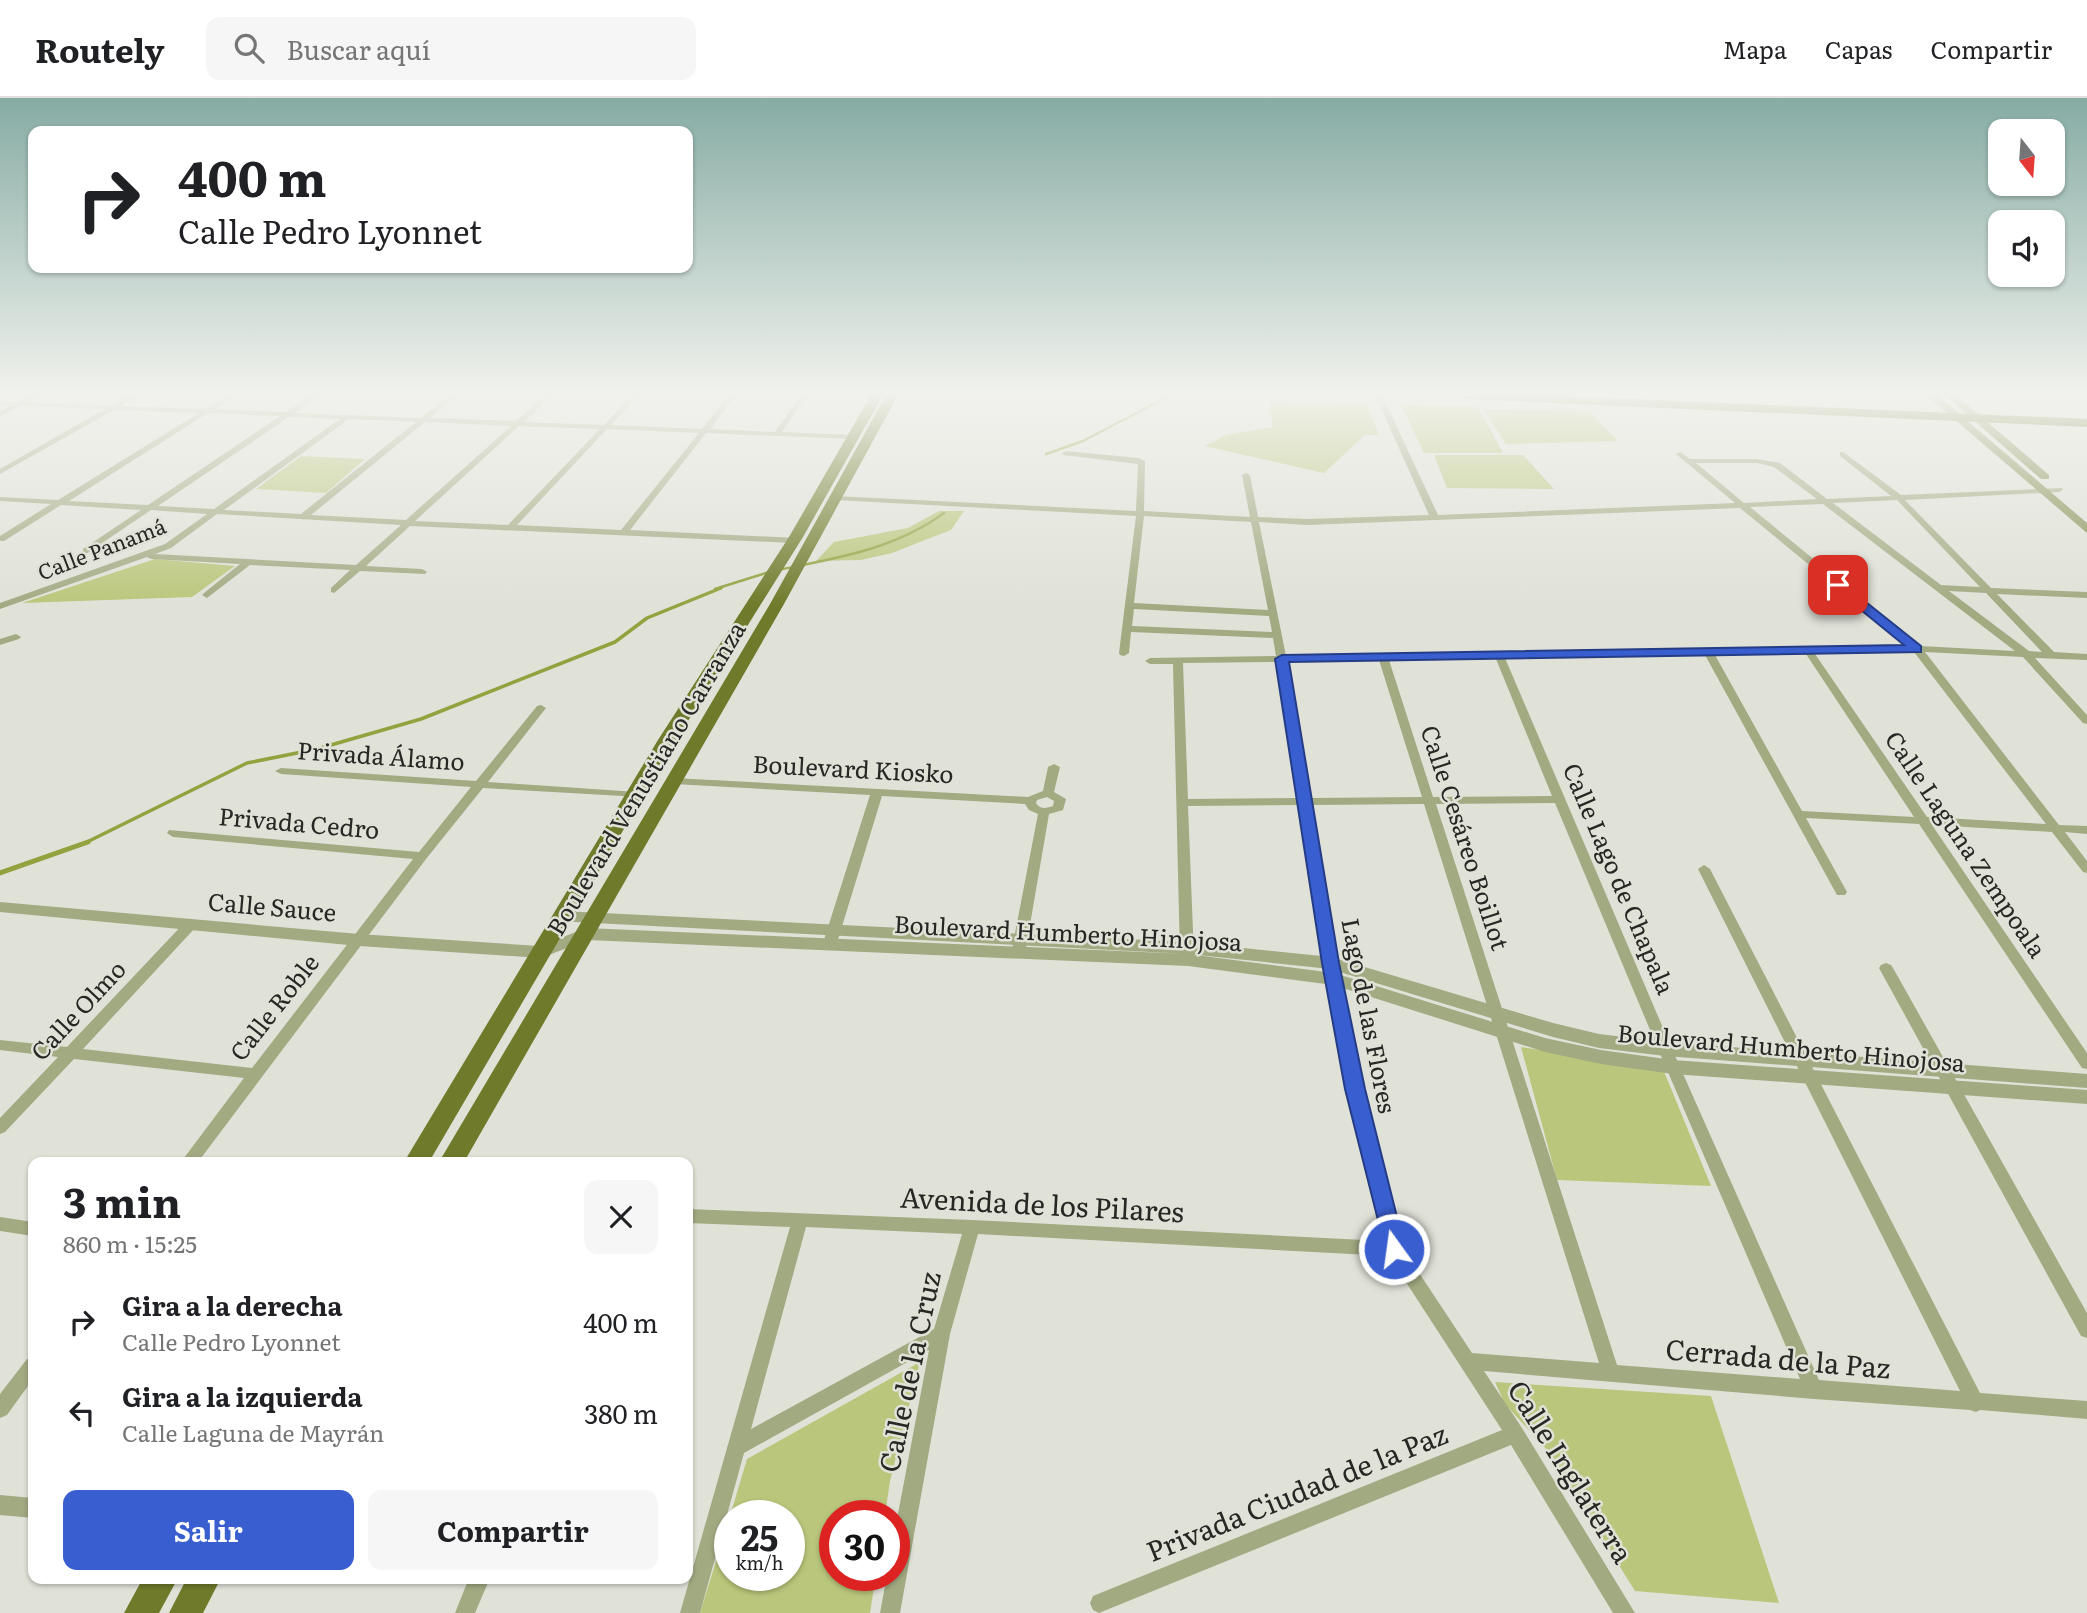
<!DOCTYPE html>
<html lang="es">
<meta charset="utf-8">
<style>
body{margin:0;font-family:Literata,serif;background:#f6f6f6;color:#202124;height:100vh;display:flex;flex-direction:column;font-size:26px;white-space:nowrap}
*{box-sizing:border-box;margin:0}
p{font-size:23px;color:#757577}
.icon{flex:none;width:38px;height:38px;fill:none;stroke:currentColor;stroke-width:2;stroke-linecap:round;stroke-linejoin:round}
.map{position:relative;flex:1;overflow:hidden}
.drawer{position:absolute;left:28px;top:1059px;width:665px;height:427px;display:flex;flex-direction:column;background:#fff;border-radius:14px;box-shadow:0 2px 5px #0004}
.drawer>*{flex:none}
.banner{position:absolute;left:28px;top:28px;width:665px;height:147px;border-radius:14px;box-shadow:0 2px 5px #0004;background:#fff;color:#202124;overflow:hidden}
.needle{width:46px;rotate:163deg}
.fabs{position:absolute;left:1988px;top:21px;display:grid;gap:14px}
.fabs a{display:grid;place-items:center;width:77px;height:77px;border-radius:14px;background:#fff;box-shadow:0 2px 5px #0004;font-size:35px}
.speed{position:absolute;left:714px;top:1402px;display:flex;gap:14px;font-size:35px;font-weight:700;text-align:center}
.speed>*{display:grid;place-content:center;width:91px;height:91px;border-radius:50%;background:#fff;box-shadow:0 2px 5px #0004;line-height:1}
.speed small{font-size:18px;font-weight:400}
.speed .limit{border:10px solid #d22;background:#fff;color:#111}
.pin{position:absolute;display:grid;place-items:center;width:60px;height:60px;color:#fff;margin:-30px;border-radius:14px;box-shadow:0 4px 10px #0006}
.me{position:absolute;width:77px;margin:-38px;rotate:346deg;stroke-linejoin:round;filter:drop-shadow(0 0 5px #0008)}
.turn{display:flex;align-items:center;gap:24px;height:147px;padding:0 35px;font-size:32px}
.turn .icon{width:91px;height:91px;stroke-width:2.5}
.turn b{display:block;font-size:49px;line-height:60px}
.round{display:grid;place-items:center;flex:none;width:74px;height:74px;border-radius:14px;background:#f6f6f6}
.headline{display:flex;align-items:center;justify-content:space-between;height:119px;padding:0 35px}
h1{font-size:42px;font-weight:700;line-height:52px}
.action{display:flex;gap:14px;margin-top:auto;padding:14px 35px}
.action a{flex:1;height:80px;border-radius:14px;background:#395ecf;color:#fff;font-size:28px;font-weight:700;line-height:80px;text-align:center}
.action a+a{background:#f6f6f6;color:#202124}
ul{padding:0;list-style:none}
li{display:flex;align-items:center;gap:21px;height:91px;padding:0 35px}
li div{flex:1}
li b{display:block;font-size:26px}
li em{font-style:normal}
header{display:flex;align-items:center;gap:42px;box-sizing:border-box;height:98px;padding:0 35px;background:#fff;border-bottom:2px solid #e0e0e0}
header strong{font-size:33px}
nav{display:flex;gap:38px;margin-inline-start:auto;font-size:24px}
.search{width:490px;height:63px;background:#f6f6f6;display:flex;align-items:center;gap:18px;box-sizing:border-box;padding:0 24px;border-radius:14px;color:#757577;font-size:26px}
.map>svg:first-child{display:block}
.green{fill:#bac67b}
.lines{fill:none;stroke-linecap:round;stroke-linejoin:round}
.stream-far2{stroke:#93a13f;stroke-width:2.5}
.stream-far1{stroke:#93a13f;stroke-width:3.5}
.stream{stroke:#93a13f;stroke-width:5}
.minor{fill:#a2aa82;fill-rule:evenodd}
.tertiary{fill:#a2aa82;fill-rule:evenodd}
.secondary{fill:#858e52;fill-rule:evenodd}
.primary{fill:#6f7a2a;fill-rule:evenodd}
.trunk{fill:#667023;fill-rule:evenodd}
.route{fill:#395ecf;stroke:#253d87;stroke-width:2}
.labels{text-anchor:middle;stroke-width:5;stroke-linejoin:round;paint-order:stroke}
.far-street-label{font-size:21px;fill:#272824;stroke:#e0e2d8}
.street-label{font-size:24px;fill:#272824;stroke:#e0e2d8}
.near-street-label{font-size:28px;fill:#272824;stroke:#e0e2d8}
</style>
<header>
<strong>Routely</strong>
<div class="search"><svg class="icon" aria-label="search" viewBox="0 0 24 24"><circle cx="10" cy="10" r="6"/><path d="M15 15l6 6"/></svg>Buscar aquí</div>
<nav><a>Mapa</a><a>Capas</a><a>Compartir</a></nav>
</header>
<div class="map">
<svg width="2087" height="1515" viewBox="0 0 2087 1515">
<rect width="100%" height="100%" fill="#e0e2d8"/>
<!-- green -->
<path class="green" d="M 1269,303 L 1366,305 L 1379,337 L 1365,337 L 1324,375 L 1205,348 L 1226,337 L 1273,329 Z
M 1401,307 L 1478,309 L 1503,355 L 1424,355 Z
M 1483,311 L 1590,314 L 1618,343 L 1506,346 Z
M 1434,357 L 1523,357 L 1554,391 L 1447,390 Z
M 301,358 L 365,361 L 326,395 L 256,391 Z
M 939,413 L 964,413 L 951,432 L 892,455 L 861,462 L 816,463 L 834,444 L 908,430 Z
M 155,461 L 235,468 L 192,499 L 22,505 Z
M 1521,949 L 1663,971 L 1711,1088 L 1557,1082 Z
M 920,1264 L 890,1383 L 885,1417 L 835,1418 L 835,1477 L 876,1477 L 870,1515 L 700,1515 L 730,1418 L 730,1477 L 789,1477 L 789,1418 L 730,1418 L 747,1361 Z
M 1495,1284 L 1711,1298 L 1779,1505 L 1635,1493 L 1548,1353 L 1505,1306 Z"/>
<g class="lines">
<!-- stream-far2 -->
<path class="stream-far2" d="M 1046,356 L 1083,343 L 1171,297
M 778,472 C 837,460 895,451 944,415
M 715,491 L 769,474"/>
<!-- stream-far1 -->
<path class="stream-far1" d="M 85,745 L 247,665 L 317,651 L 421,621 L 615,544 L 647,520 L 721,490"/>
<!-- stream -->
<path class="stream" d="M 0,775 L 88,744"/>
<!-- minor -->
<path class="minor" d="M 32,297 L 41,297 L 29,304 L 112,307 L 130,297 L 138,297 L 121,308 L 205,311 L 228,297 L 236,297 L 215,311 L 286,314 L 311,297 L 319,297 L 295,315 L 421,320 L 450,297 L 457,297 L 430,320 L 516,323 L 545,297 L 552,297 L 524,324 L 604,327 L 632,297 L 639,297 L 611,327 L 702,331 L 729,297 L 736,297 L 710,331 L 775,334 L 801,297 L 807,297 L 782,334 L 852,337 L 856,339 L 852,341 L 706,335 L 630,432 L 796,440 L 796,444 L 793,445 L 410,428 L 366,468 L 422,471 L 427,474 L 425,476 L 360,473 L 334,495 L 331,494 L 331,490 L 350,472 L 250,467 L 207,500 L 202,497 L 204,495 L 240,466 L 151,461 L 147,459 L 0,511 L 0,505 L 165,446 L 207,416 L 151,412 L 86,456 L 83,455 L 83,451 L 141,412 L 61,407 L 4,443 L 0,443 L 0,438 L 51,406 L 0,403 L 0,399 L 58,402 L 199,315 L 114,312 L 0,376 L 0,371 L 105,311 L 21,308 L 0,318 L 0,313 L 11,308 L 0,307 L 0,303 L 19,304 ZM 208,315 L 280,318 L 148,407 L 69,403 ZM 289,319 L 340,321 L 214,411 L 158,408 ZM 349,321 L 416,324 L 301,416 L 224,412 ZM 425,324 L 511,328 L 406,422 L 311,417 ZM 519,328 L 600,331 L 508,427 L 415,423 ZM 607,331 L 699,335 L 621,432 L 517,427 ZM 217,416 L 401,427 L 356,467 L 155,456 L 171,450 Z
M 1375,297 L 1382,297 L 1438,417 L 1735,405 L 1676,356 L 1680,354 L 1690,361 L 1757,361 L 1780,365 L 1827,401 L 1891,398 L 1840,358 L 1840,354 L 1843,354 L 1901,397 L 2062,390 L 2063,392 L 2059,394 L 1905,402 L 1991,490 L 2087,494 L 2087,500 L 1997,496 L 2054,554 L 2087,556 L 2087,562 L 2035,560 L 2087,617 L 2087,626 L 2083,625 L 2023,559 L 1925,554 L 2059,727 L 2087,728 L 2087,736 L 2065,734 L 2087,763 L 2087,775 L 2083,774 L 2052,734 L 1932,727 L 2087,955 L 2087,971 L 2082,970 L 1919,726 L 1806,720 L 1847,794 L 1845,797 L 1837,797 L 1705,557 L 1505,560 L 1672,951 L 1819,1282 L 1960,1293 L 1698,771 L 1704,767 L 1710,771 L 1980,1295 L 2087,1303 L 2087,1321 L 1980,1312 L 1976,1314 L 1970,1312 L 1814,1301 L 1484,1273 L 1522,1330 L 1635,1515 L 1613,1515 L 1511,1347 L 1099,1515 L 1093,1512 L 1090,1505 L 1093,1498 L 1502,1332 L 1389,1158 L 978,1136 L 950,1236 L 900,1515 L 880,1515 L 887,1477 L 894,1477 L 894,1437 L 929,1252 L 744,1355 L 700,1515 L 680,1515 L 790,1129 L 688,1125 L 688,1111 L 972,1122 L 1384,1143 L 1348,991 L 1324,865 L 1300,707 L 1188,708 L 1194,858 L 1192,861 L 1182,861 L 1180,858 L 1173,566 L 1150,566 L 1145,563 L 1150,560 L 1276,558 L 1273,540 L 1131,534 L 1129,555 L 1124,558 L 1120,557 L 1119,555 L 1136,418 L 835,402 L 831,400 L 835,398 L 1136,413 L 1138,366 L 1063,357 L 1062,355 L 1066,353 L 1138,360 L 1145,363 L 1144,413 L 1250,419 L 1242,377 L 1246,375 L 1250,377 L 1258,419 L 1307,421 L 1429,417 ZM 1696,365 L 1757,365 L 1774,369 L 1817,401 L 1744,405 ZM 1897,402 L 1980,489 L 1941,487 L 1833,405 ZM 1823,406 L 2015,553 L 1920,548 L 1750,409 ZM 1740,410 L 1908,548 L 1286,558 L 1259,424 L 1307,427 ZM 1144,418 L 1251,424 L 1268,512 L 1134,505 ZM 1949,493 L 1986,495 L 2042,554 L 2029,553 ZM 1134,511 L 1269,518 L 1272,534 L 1132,528 ZM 1914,554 L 2046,726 L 1927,719 L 1815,556 ZM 1806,556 L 1914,719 L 1802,713 L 1715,557 ZM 1496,561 L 1552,698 L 1433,699 L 1389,562 ZM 1379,562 L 1422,699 L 1310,700 L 1287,564 ZM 1277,564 L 1299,700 L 1188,701 L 1183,565 ZM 1555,705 L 1658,951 L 1800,1281 L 1617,1267 L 1436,706 ZM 1424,706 L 1599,1265 L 1472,1255 L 1402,1149 L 1362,991 L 1338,865 L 1311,707 ZM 806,1129 L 962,1136 L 934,1231 L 751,1331 Z
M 16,536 L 21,539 L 19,541 L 0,547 L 0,541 Z
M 541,607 L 546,610 L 488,684 L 637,694 L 641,695 L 643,697 L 641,699 L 483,690 L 426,761 L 198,1064 L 181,1064 L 244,980 L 74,961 L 5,1034 L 0,1036 L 0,1020 L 58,959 L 0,952 L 0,942 L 67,949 L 185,824 L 195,824 L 197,827 L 195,830 L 83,951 L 252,970 L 413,761 L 173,739 L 167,735 L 169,732 L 419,754 L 471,689 L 281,676 L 275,673 L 281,670 L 476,683 L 537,608 Z
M 1054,666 L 1060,669 L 1054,694 L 1066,701 L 1063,712 L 1049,716 L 1025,856 L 1023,859 L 1013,859 L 1011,856 L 1038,716 L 1029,712 L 1025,706 L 882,698 L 836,848 L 834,851 L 824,851 L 822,848 L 870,697 L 674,686 L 668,683 L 674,680 L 1028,699 L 1043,693 L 1048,669 ZM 1047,699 L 1054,703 L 1053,708 C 1047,710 1040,712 1036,705 L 1037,702 Z
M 1886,865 L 1891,867 L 1893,870 L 2087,1215 L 2087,1240 L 2081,1238 L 1879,870 L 1881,867 Z
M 0,1119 L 33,1124 L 33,1138 L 0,1133 Z
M 33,1259 L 33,1281 L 7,1317 L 0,1320 L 0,1296 L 27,1261 Z
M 0,1397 L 33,1400 L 33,1420 L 0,1417 Z
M 469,1480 L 490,1480 L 475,1515 L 455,1515 Z"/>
<!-- tertiary -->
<path class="tertiary" d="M 0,804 L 359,836 L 540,848 L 586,830 L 1188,856 L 556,823 L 554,819 L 562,813 L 1186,844 L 1331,859 L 1553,925 L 1599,936 L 1665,944 L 2087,976 L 2087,990 L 1665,958 L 1599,950 L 1553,939 L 1330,871 L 1188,856 L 1334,875 L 1545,940 L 1601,952 L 1673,962 L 2087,992 L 2087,1006 L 1673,976 L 1601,966 L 1545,954 L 1333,887 L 1188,868 L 588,842 L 541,860 L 359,848 L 0,814 Z"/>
<!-- secondary -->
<path class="secondary" d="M 1926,297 L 1937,297 L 2087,425 L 2087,435 Z
M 1945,297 L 1956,297 L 2049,377 L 2049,381 L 2041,381 Z"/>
<!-- primary -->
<path class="primary" d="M 871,297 L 883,297 L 803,439 L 676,642 L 429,1064 L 404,1064 L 658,642 L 789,439 Z
M 886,297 L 898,297 L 784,506 L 464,1064 L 439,1064 L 770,506 Z
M 143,1480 L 178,1480 L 159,1515 L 124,1515 Z
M 187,1480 L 221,1480 L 203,1515 L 169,1515 Z"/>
<!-- trunk -->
<path class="trunk" d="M 1459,297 L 1544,297 L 2087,321 L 2087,329 L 1465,301 Z"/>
</g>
<!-- sky -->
<linearGradient id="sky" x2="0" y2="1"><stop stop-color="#86aca4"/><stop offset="0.58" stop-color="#f1f2ed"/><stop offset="1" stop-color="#f1f2ed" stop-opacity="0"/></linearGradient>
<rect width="2087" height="509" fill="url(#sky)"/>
<!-- route -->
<path class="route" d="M 1834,485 L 1842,485 L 1921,548 L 1921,554 L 1289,564 L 1339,865 L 1365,991 L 1405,1151 L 1402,1158 L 1394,1160 L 1387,1158 L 1345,991 L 1322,865 L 1275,561 L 1282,557 L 1904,547 L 1834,490 Z"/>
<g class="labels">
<!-- far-street labels -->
<g class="far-street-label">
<text transform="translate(102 452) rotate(-21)" y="7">Calle Panamá</text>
</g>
<!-- street labels -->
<g class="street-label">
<text transform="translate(381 659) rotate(4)" y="8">Privada Álamo</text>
<text transform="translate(853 672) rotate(3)" y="8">Boulevard Kiosko</text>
<text transform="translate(647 681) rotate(-59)" y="8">Boulevard Venustiano Carranza</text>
<text transform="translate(299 726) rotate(5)" y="8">Privada Cedro</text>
<text transform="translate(1464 740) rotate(72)" y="8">Calle Cesáreo Boillot</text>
<text transform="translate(1965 747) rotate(56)" y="8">Calle Laguna Zempoala</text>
<text transform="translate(1618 781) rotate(67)" y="8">Calle Lago de Chapala</text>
<text transform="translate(272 810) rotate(5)" y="8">Calle Sauce</text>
<text transform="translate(1068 836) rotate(3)" y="8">Boulevard Humberto Hinojosa</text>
<text transform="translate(275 910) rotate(-52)" y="8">Calle Roble</text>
<text transform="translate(79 913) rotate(-47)" y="8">Calle Olmo</text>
<text transform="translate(1368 918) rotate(79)" y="8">Lago de las Flores</text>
<text transform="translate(1791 951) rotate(5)" y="8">Boulevard Humberto Hinojosa</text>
</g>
<!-- near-street labels -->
<g class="near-street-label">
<text transform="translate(1042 1107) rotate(3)" y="10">Avenida de los Pilares</text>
<text transform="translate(1778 1261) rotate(5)" y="10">Cerrada de la Paz</text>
<text transform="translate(910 1274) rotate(-78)" y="10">Calle de la Cruz</text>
<text transform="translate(1570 1374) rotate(58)" y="10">Calle Inglaterra</text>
<text transform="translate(1297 1395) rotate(-22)" y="10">Privada Ciudad de la Paz</text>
</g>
</g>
</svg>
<div class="fabs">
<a><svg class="needle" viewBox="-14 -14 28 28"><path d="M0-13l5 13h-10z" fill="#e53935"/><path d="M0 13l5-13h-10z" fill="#757577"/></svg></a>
<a><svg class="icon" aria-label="sound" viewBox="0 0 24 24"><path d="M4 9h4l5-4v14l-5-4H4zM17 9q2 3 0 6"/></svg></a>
</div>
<div class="speed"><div>25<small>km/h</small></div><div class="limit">30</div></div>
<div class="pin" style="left:1838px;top:487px;background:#d93025"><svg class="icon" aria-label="arrive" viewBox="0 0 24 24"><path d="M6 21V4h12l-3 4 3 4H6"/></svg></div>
<svg class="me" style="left:1394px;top:1151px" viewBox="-20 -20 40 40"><circle r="17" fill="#395ecf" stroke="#fff" stroke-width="3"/><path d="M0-11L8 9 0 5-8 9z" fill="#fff"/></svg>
<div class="banner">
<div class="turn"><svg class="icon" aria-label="right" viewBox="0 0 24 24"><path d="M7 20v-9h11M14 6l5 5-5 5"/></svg><div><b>400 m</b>Calle Pedro Lyonnet</div></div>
</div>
<section class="drawer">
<div class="headline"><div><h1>3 min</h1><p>860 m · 15:25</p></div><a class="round"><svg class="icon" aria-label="close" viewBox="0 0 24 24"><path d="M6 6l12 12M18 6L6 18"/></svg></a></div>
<ul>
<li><svg class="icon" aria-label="right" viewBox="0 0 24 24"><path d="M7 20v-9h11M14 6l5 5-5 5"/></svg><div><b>Gira a la derecha</b><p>Calle Pedro Lyonnet</p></div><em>400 m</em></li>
<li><svg class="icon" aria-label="left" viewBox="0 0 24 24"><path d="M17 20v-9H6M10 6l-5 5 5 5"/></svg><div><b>Gira a la izquierda</b><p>Calle Laguna de Mayrán</p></div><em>380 m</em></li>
</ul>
<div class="action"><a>Salir</a><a>Compartir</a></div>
</section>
</div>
